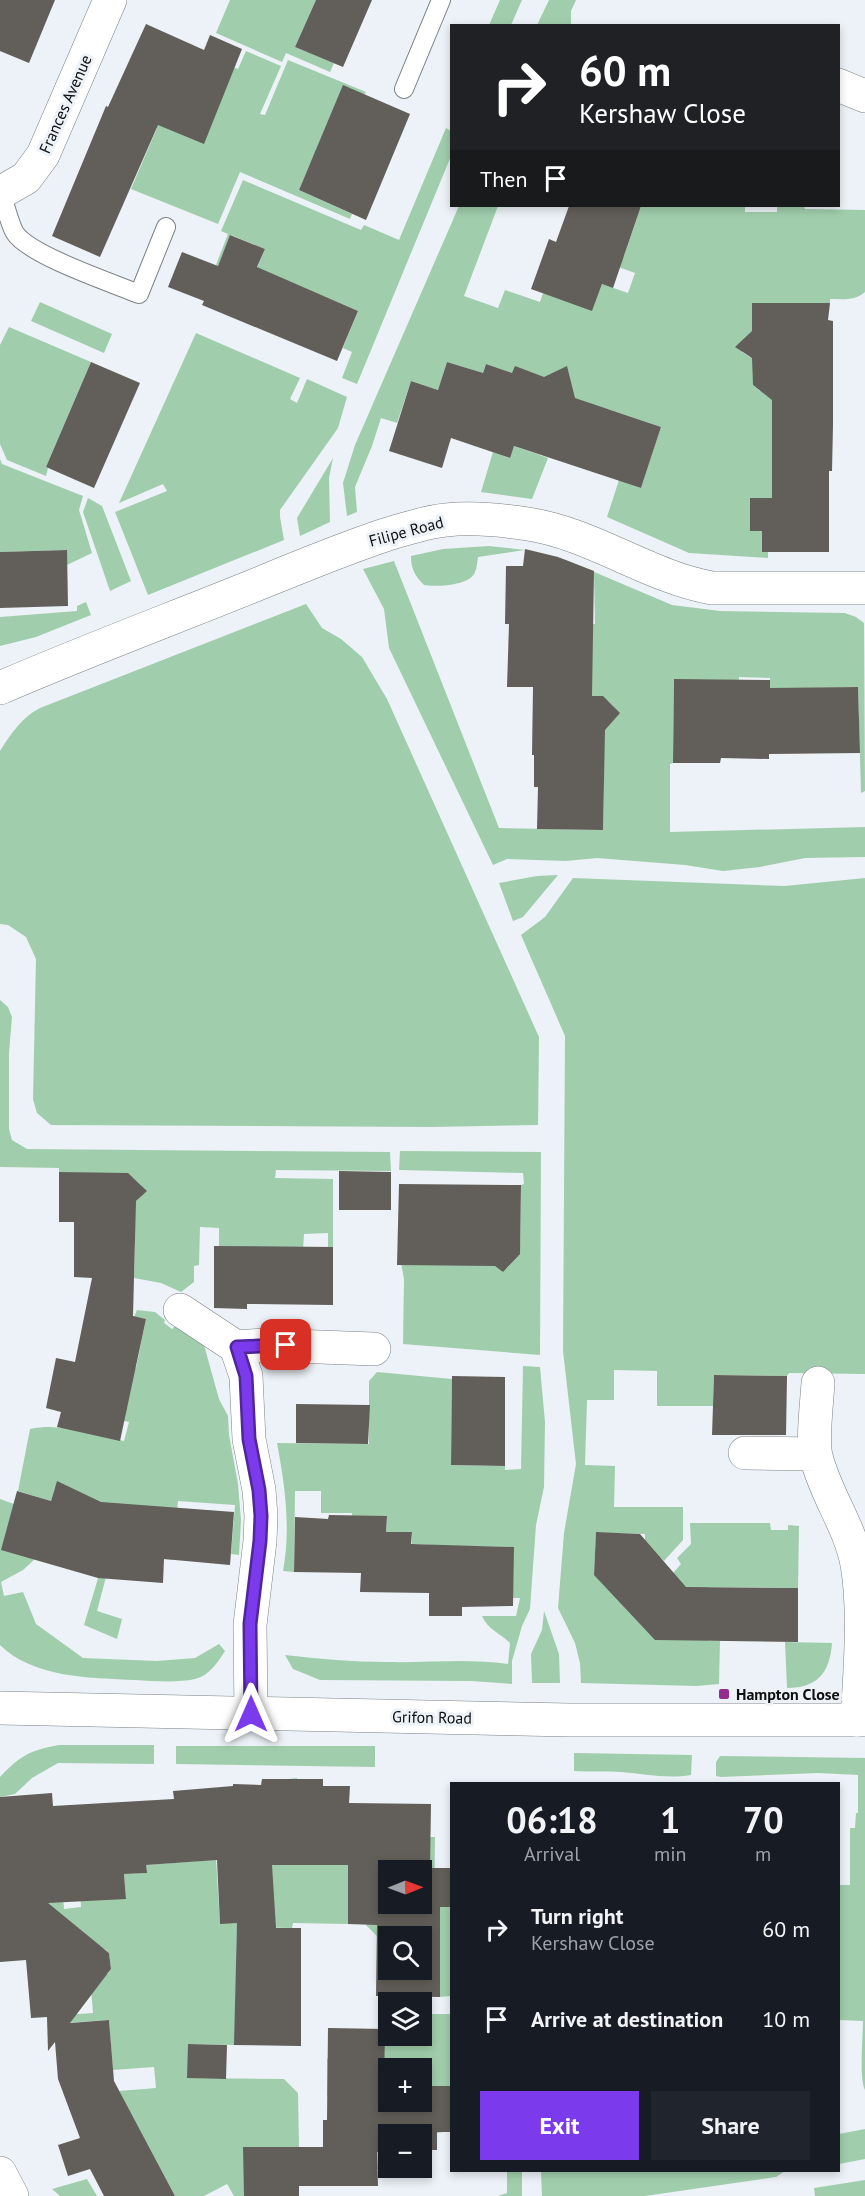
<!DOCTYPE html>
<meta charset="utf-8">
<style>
body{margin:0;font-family:"PT Sans",sans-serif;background:#20242c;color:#f1f3f6;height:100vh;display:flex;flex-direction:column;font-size:22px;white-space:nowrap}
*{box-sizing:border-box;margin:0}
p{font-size:20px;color:#9ea1a6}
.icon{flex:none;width:33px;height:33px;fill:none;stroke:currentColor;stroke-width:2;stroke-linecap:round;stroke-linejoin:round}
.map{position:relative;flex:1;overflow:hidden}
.details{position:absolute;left:450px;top:1782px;width:390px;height:390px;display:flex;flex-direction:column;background:#171b24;border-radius:0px;box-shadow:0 3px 9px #0003}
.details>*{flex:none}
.banner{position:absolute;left:450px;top:24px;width:390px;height:183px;border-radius:0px;box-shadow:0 3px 9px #0003;background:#202124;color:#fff;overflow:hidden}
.needle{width:39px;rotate:89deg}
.fabs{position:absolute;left:378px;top:1860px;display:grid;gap:12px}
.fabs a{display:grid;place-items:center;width:54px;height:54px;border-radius:0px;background:#171b24;box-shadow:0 3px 9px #0003;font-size:30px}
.pin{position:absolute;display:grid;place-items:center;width:51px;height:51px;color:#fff;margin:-26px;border-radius:12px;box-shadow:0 3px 9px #0006}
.me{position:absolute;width:66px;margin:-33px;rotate:0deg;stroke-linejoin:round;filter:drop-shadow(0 0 4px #0008)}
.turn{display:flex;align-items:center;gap:21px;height:126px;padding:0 30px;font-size:27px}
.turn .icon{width:78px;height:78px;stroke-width:2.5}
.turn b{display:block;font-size:42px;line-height:51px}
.then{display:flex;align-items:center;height:57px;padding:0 30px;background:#0003;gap:12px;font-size:22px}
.eta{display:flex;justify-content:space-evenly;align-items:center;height:102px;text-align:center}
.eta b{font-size:36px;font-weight:700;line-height:42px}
.cta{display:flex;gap:12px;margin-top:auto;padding:12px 30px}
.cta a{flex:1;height:69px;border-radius:0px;background:#7c3aed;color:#fff;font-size:24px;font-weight:700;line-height:69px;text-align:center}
.cta a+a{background:#20242c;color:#f1f3f6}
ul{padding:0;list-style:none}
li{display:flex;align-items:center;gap:18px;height:90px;padding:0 30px}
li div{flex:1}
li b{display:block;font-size:22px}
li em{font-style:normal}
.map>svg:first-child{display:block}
.green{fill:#a0ceac}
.building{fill:#625e59;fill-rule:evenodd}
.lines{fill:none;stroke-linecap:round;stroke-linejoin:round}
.lane-casing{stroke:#7b8185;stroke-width:20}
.street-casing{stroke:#7b8185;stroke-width:34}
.secondary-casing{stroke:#7b8185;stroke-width:34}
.lane{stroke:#fff;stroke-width:18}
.street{stroke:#fff;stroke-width:33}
.secondary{stroke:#fff;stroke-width:33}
.route-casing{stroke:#51269a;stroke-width:15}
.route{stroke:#7c3aed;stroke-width:10}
.poi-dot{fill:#942b8e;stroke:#ecf2f7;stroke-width:2}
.labels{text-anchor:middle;stroke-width:6;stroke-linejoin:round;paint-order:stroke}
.street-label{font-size:16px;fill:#0e1012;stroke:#ecf2f7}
.poi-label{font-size:16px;font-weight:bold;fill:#0e1012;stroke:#ecf2f7;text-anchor:start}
</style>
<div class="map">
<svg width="865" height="2196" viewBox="0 0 865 2196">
<rect width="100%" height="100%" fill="#ecf2f7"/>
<!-- green -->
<path class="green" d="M 230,0 L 316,0 L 295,47 L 334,63 L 330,72 L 286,53 L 282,62 L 216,33 Z
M 500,0 L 522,0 L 511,25 L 489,25 Z
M 549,0 L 576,0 L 571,11 L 571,25 L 537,25 Z
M 246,51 L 281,66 L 260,114 L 265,115 L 288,60 L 366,92 L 310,164 L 299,190 L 352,214 L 350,219 L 240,172 L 218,224 L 131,189 L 157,128 L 109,104 L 221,62 L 238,69 Z
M 446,128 L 451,131 L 451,156 L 357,384 L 342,378 L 352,352 L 343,348 L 358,311 L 257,268 L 265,249 L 231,235 L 218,266 L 216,265 L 228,234 L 221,231 L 243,180 L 361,230 L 364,225 L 399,240 Z
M 459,206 L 498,206 L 464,296 L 498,308 L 505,290 L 540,302 L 543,293 L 592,310 L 602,284 L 628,293 L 635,273 L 610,264 L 624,256 L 641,206 L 745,206 L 745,212 L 777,212 L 777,206 L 804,206 L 805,209 L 865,210 L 865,292 C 855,301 843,299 830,299 L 830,303 L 752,303 L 753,336 L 742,341 L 742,352 L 750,357 L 825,357 L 759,369 L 753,376 L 753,385 L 760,391 L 772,391 L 823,434 L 772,435 L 772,488 L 821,498 L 750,498 L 750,531 L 762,531 L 762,552 L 768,552 L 768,558 L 689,553 L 607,517 L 619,480 L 641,488 L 661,427 L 608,409 L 592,456 L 566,395 L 559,371 L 550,375 L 546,389 L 512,373 L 486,364 L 465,424 L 473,370 L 447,362 L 438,390 L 411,381 L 397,423 L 381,418 L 372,446 L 355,487 L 357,512 L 347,516 L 343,483 L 355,445 Z
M 40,302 L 112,334 L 104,353 L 31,321 Z
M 9,327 L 91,362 L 46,467 L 48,468 L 46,476 L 7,460 L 0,444 L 0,345 Z
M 196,333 L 300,378 L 290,399 L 297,403 L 307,379 L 347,397 L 338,428 L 280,510 L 280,517 L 284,540 L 148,595 L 115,512 L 167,491 L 163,484 L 119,503 Z
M 514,446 L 548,458 L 532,499 L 481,492 L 493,452 L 509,458 Z
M 333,458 L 329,478 L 330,522 L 300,536 L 297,518 Z
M 0,459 L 2,464 L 83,496 L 79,510 L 92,553 L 67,565 L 66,550 L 0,552 Z
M 88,498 L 102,506 L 131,581 L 110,591 L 83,512 Z
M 489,546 L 525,550 L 478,557 C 477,562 477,568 475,572 C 470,586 436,587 424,585 C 415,576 411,569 411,556 L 443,549 Z
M 566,560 L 672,605 L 720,611 L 845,613 L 856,617 L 864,623 L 865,791 L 861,793 L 858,687 L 770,689 L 770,678 L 739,677 L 737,747 L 674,680 L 673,763 L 670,764 L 670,832 L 865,827 L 865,857 L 805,858 L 760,867 L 723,871 L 685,865 L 597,858 L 566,861 L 507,859 L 493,865 L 389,648 L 384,609 L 363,569 L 394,561 L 499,828 L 603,830 L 604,767 L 598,727 L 614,719 L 615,708 L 608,701 L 598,700 L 598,696 L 546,696 L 520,624 L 595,624 L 594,572 L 571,572 Z
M 86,602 L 91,615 L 36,637 L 0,646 L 0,617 L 77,611 L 77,606 Z
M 306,604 L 322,628 L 341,639 L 362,657 L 387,699 L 539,1037 L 538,1125 L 431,1127 L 51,1125 L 37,1113 L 33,1099 L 36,959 L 26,937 L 8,925 L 0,924 L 0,751 C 10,735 22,717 40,708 Z
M 558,875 L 523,917 L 513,921 L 499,883 L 537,876 Z
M 573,878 L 785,886 L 865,878 L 865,1374 L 789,1373 L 787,1376 L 714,1375 L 713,1406 L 657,1406 L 657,1371 L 614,1370 L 614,1400 L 587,1400 L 585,1465 L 615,1466 L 614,1507 L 683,1507 L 683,1540 L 664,1561 L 661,1558 L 653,1566 L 645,1556 L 645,1534 L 596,1533 L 594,1575 L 676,1591 L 667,1580 L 681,1564 L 677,1558 L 691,1544 L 690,1523 L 770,1523 L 771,1530 L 788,1530 L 788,1525 L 799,1526 L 798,1588 L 708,1587 L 708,1641 L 720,1641 L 719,1684 L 697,1686 L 581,1683 L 580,1663 L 575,1643 L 558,1608 L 564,1533 L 576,1464 L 563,1351 L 565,1036 L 521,935 L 545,917 Z
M 0,1000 L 8,1007 L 12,1017 L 9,1053 L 9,1129 L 12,1140 L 27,1149 L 390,1152 L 391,1171 L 276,1170 L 275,1178 L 333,1179 L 333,1252 L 328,1252 L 328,1233 L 304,1234 L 303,1251 L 219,1246 L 219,1228 L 200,1227 L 199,1265 L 194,1266 L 194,1282 L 181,1292 L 161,1283 L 134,1278 L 135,1244 L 118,1244 L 131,1206 L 141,1196 L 141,1185 L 132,1177 L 59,1172 L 59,1168 L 0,1167 Z
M 400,1151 L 541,1152 L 540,1355 L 403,1344 L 404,1279 L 398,1247 L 490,1262 L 498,1268 L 507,1268 L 514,1260 L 520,1248 L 521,1185 L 524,1184 L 523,1173 L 399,1170 Z
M 137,1310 L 155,1312 L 165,1320 L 164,1323 L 172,1329 L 175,1326 L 204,1345 L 219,1399 L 228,1416 L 229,1435 L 238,1484 L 241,1520 L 239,1555 L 231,1554 L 235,1505 L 178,1501 L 173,1560 L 164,1559 L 167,1524 L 124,1522 L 55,1487 L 51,1501 L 18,1491 L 30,1429 C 61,1422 94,1435 124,1441 L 129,1422 L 105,1417 L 79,1355 L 136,1368 L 146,1319 L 134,1317 Z
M 523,1366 L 540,1367 L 545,1422 L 544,1487 L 536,1525 L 530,1609 L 522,1626 L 512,1661 L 512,1684 L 471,1681 L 320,1680 L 293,1669 L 285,1655 C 319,1659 353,1662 387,1662 C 428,1663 467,1658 508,1664 L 510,1643 C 500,1633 488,1630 482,1616 L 516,1616 L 520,1598 L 513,1598 L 513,1547 L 464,1546 L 435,1555 L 434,1545 L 415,1544 L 411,1583 L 412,1533 L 386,1532 L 387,1517 L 351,1573 L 352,1513 L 321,1513 L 321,1491 L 295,1491 L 294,1572 L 283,1571 C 291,1528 285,1486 277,1443 L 369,1444 L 369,1381 L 377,1372 L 452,1379 L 451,1465 L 505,1466 L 505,1470 L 521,1469 Z
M 0,1499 L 14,1504 L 35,1559 L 23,1570 L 1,1582 L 4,1596 L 23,1592 L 36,1624 L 83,1658 L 157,1661 L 195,1658 L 219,1644 L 225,1651 C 217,1663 210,1675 195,1679 C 177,1683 154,1681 135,1680 C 91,1678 33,1678 0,1645 Z
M 105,1555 L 111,1558 L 97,1611 L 122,1619 L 117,1639 L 84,1625 Z
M 544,1611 L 559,1654 L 560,1683 L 532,1683 L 531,1654 L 542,1630 Z
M 785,1642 L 832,1643 C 830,1673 817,1688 787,1688 Z
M 59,1745 L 154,1745 L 154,1764 L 58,1763 L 32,1778 L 15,1794 L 0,1797 L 0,1777 C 20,1756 30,1750 59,1745 Z
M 176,1746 L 375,1746 L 375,1767 L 176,1764 Z
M 574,1753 L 692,1755 L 691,1775 C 667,1779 644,1774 621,1772 C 605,1771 589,1772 574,1771 Z
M 720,1756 L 865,1758 L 865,2090 C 859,2080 863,2035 863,2021 L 838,2020 L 839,1885 L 850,1885 L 850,1828 L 855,1828 L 856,1813 L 858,1813 L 858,1775 L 818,1773 L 721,1777 L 716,1776 L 716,1762 Z
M 297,1778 L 297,1865 L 324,1865 L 324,1842 L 349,1842 L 348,1924 L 293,1923 L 292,1928 L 237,1927 L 235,2045 L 188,2044 L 188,2078 L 284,2079 L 298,2093 L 299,2147 L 244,2147 L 244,2196 L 234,2196 L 227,2184 L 204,2196 L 175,2196 L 119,2091 L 156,2088 L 154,2067 L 113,2070 L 109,2020 L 50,2024 L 50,2016 L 93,2013 L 90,1975 L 108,1974 L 111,1969 L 109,1953 L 105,1949 L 26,1954 L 0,1847 L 56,1813 L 64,1909 L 81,1907 L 77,1843 L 126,1899 L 124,1874 L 146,1873 L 146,1865 L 211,1860 L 212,1794 L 220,1924 L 236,1882 L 288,1842 L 288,1779 Z
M 430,1837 L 435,1837 L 434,1906 L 451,1907 L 451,1996 L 440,1997 L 440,1942 L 422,1942 L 422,1936 L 388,1936 L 388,1941 L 377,1941 L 377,1936 L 366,1925 L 366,1885 L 369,1874 L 388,1874 L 388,1904 L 422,1904 L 422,1875 L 430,1875 Z
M 385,2014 L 388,2014 L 388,2036 L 422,2036 L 422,2014 L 451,2014 L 451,2086 L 445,2086 L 444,2132 L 437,2133 L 437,2087 L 422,2087 L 422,2068 L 388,2068 L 388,2087 L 384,2087 L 384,2169 L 377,2169 L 378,2097 L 327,2096 L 327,2059 L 338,2049 L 384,2049 Z
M 865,2129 L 865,2159 L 839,2164 L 839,2134 Z
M 507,2171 L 522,2171 L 522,2196 L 498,2196 L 507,2193 Z
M 541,2171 L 541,2170 L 785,2171 L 776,2177 L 645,2196 L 542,2196 Z
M 87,2179 L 97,2196 L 60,2196 L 52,2189 Z
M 865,2180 L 865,2196 L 815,2196 L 814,2188 Z"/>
<!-- building -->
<path class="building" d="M 0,0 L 55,0 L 29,63 L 0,51 Z
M 316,0 L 372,0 L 343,67 L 295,47 Z
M 146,24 L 204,50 L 210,35 L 242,49 L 204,144 L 158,125 L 100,257 L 52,236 L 106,106 L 108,107 Z
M 343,85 L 410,114 L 366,220 L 299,190 Z
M 569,206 L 641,206 L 613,288 L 602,284 L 592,311 L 531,289 L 549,239 L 556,242 Z
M 230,235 L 265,249 L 257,267 L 358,311 L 337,361 L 202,305 L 204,301 L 168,287 L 182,252 L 218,266 Z
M 752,303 L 830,303 L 828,320 L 833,321 L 833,425 L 832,471 L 829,471 L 829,552 L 762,552 L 762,531 L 750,531 L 750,498 L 772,498 L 772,400 L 753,385 L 752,358 L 735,347 L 752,331 Z
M 91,362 L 140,383 L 94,488 L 46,467 Z
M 447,362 L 483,373 L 486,364 L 512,373 L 515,366 L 544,377 L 567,366 L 575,398 L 661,427 L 641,488 L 514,446 L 510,458 L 451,438 L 442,468 L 389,451 L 411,381 L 438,390 Z
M 525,549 L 558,557 L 594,571 L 592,696 L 603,696 L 620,713 L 605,730 L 603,830 L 537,829 L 538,787 L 534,787 L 534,755 L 532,755 L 533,687 L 507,687 L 509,624 L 505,624 L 506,566 L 523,566 Z
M 67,550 L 68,606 L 0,608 L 0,552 Z
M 674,679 L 770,680 L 770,688 L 858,687 L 860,753 L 769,754 L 769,759 L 721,758 L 720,763 L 673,763 Z
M 339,1171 L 391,1172 L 391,1210 L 339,1210 Z
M 59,1172 L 128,1173 L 147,1191 L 136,1201 L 133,1316 L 146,1319 L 120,1441 L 57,1427 L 61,1412 L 46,1408 L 56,1358 L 75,1362 L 92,1278 L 74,1277 L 74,1222 L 59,1222 Z
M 399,1184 L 521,1185 L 520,1254 L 503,1272 L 495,1266 L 397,1265 Z
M 214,1246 L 333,1247 L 333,1305 L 247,1304 L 247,1309 L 214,1308 Z
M 714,1375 L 787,1376 L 786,1435 L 712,1435 Z
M 452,1376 L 505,1377 L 505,1466 L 451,1465 Z
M 296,1404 L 370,1405 L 368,1444 L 296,1443 Z
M 57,1481 L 101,1502 L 234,1512 L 230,1565 L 164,1559 L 163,1583 L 98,1578 L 1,1550 L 17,1491 L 51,1501 Z
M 329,1515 L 387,1516 L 386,1532 L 412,1532 L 411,1544 L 514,1547 L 513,1606 L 462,1607 L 462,1616 L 429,1616 L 429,1593 L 360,1592 L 361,1573 L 294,1572 L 295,1517 L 328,1519 Z
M 596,1532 L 640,1534 L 686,1587 L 798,1588 L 798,1642 L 655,1640 L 594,1575 Z
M 262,1779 L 323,1779 L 323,1786 L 350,1786 L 349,1803 L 431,1804 L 430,1868 L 452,1868 L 452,1907 L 440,1907 L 440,1997 L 376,1996 L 377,1925 L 348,1924 L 348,1865 L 272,1865 L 276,1928 L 301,1928 L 301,2046 L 234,2045 L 237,1923 L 220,1924 L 217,1860 L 146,1865 L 147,1873 L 124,1874 L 126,1899 L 48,1903 L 109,1953 L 111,1969 L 70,2023 L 109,2020 L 114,2081 L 175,2196 L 104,2196 L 90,2169 L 68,2176 L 58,2145 L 80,2138 L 58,2079 L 55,2042 L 48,2051 L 47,2017 L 31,2018 L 26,1960 L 0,1962 L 0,1797 L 52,1793 L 53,1806 L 174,1799 L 173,1791 L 233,1786 L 233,1784 L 261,1785 ZM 388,1870 L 422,1870 L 422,1904 L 388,1904 ZM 388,1936 L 422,1936 L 422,1970 L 388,1970 Z
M 328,2028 L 385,2029 L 384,2086 L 388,2086 L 388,2102 L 422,2102 L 422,2086 L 452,2086 L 452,2132 L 437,2132 L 437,2150 L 422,2150 L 422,2134 L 388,2134 L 388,2152 L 377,2152 L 378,2186 L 299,2186 L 299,2196 L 244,2196 L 243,2147 L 323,2147 L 323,2120 L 327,2120 Z
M 188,2044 L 227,2045 L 226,2079 L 187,2078 Z"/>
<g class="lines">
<defs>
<path id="lane" d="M 404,89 L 441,0
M 1,193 C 5,204 10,225 15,233 C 29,255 112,283 139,294 L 166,227"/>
<path id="street" d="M 838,85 L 865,96
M 0,193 L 26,178 L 43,155 L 110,0
M 0,688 C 83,652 169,620 253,586 C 297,568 340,550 385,535 C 405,529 425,522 446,520 C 473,517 502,520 528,524 C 593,534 647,576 712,588 L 865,588
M 180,1310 L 236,1347 L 246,1376 L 249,1439 L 259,1490 L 261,1516 L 260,1541 L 250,1625 L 251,1714
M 236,1347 L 265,1345 L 374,1349
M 818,1383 C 817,1400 812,1441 816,1456 C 825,1494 850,1526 857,1564 C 865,1611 860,1672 857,1720
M 745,1453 L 815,1454"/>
<path id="secondary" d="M 0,1708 L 569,1720 L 865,1720
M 0,2173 L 12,2196"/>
</defs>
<!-- lane casing -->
<use href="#lane" class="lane-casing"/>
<!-- street casing -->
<use href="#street" class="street-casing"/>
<!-- secondary casing -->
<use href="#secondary" class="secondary-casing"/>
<!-- lane -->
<use href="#lane" class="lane"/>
<!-- street -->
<use href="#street" class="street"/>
<!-- secondary -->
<use href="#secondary" class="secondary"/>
</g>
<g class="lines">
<defs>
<path id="route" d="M 251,1714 L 250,1624 L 260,1541 L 261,1516 L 259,1490 L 249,1439 L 246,1376 L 237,1347 L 286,1345"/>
</defs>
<!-- route casing -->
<use href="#route" class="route-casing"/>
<!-- route -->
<use href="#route" class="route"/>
</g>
<!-- markers -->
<rect class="poi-dot" x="718" y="1688" width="12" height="12" rx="3"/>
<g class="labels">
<!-- street labels -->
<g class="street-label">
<text transform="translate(65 104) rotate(-66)" y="6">Frances Avenue</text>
<text transform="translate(406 531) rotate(-15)" y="6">Filipe Road</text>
<text transform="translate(432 1717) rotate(1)" y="6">Grifon Road</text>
</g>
<!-- poi labels -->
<g class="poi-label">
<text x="736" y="1700">Hampton Close</text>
</g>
</g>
</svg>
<div class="fabs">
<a><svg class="needle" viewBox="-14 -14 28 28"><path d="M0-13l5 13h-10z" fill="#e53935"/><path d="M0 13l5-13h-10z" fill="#9ea1a6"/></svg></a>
<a><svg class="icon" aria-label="search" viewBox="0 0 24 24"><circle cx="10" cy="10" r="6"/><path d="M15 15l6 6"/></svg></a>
<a><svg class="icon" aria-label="layers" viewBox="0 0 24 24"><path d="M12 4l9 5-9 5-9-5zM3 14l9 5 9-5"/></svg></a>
<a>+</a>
<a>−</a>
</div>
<div class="pin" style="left:286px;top:1345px;background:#d93025"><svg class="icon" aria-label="arrive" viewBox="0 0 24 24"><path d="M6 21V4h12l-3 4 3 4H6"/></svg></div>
<svg class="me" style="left:251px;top:1714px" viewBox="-20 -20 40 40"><path d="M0-17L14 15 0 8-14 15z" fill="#7c3aed" stroke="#fff" stroke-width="4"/></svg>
<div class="banner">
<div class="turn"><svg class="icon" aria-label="right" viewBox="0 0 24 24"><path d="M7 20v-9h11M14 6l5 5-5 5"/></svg><div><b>60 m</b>Kershaw Close</div></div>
<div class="then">Then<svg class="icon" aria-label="arrive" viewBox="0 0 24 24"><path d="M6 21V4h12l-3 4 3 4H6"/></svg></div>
</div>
<section class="details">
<div class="eta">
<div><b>06:18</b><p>Arrival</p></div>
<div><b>1</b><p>min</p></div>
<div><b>70</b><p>m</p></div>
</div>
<ul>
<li><svg class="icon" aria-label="right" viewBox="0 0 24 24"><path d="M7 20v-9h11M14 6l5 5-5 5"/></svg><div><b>Turn right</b><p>Kershaw Close</p></div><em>60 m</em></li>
<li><svg class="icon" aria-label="arrive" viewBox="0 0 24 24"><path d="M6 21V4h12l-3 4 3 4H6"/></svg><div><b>Arrive at destination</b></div><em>10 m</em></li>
</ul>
<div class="cta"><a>Exit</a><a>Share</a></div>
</section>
</div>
